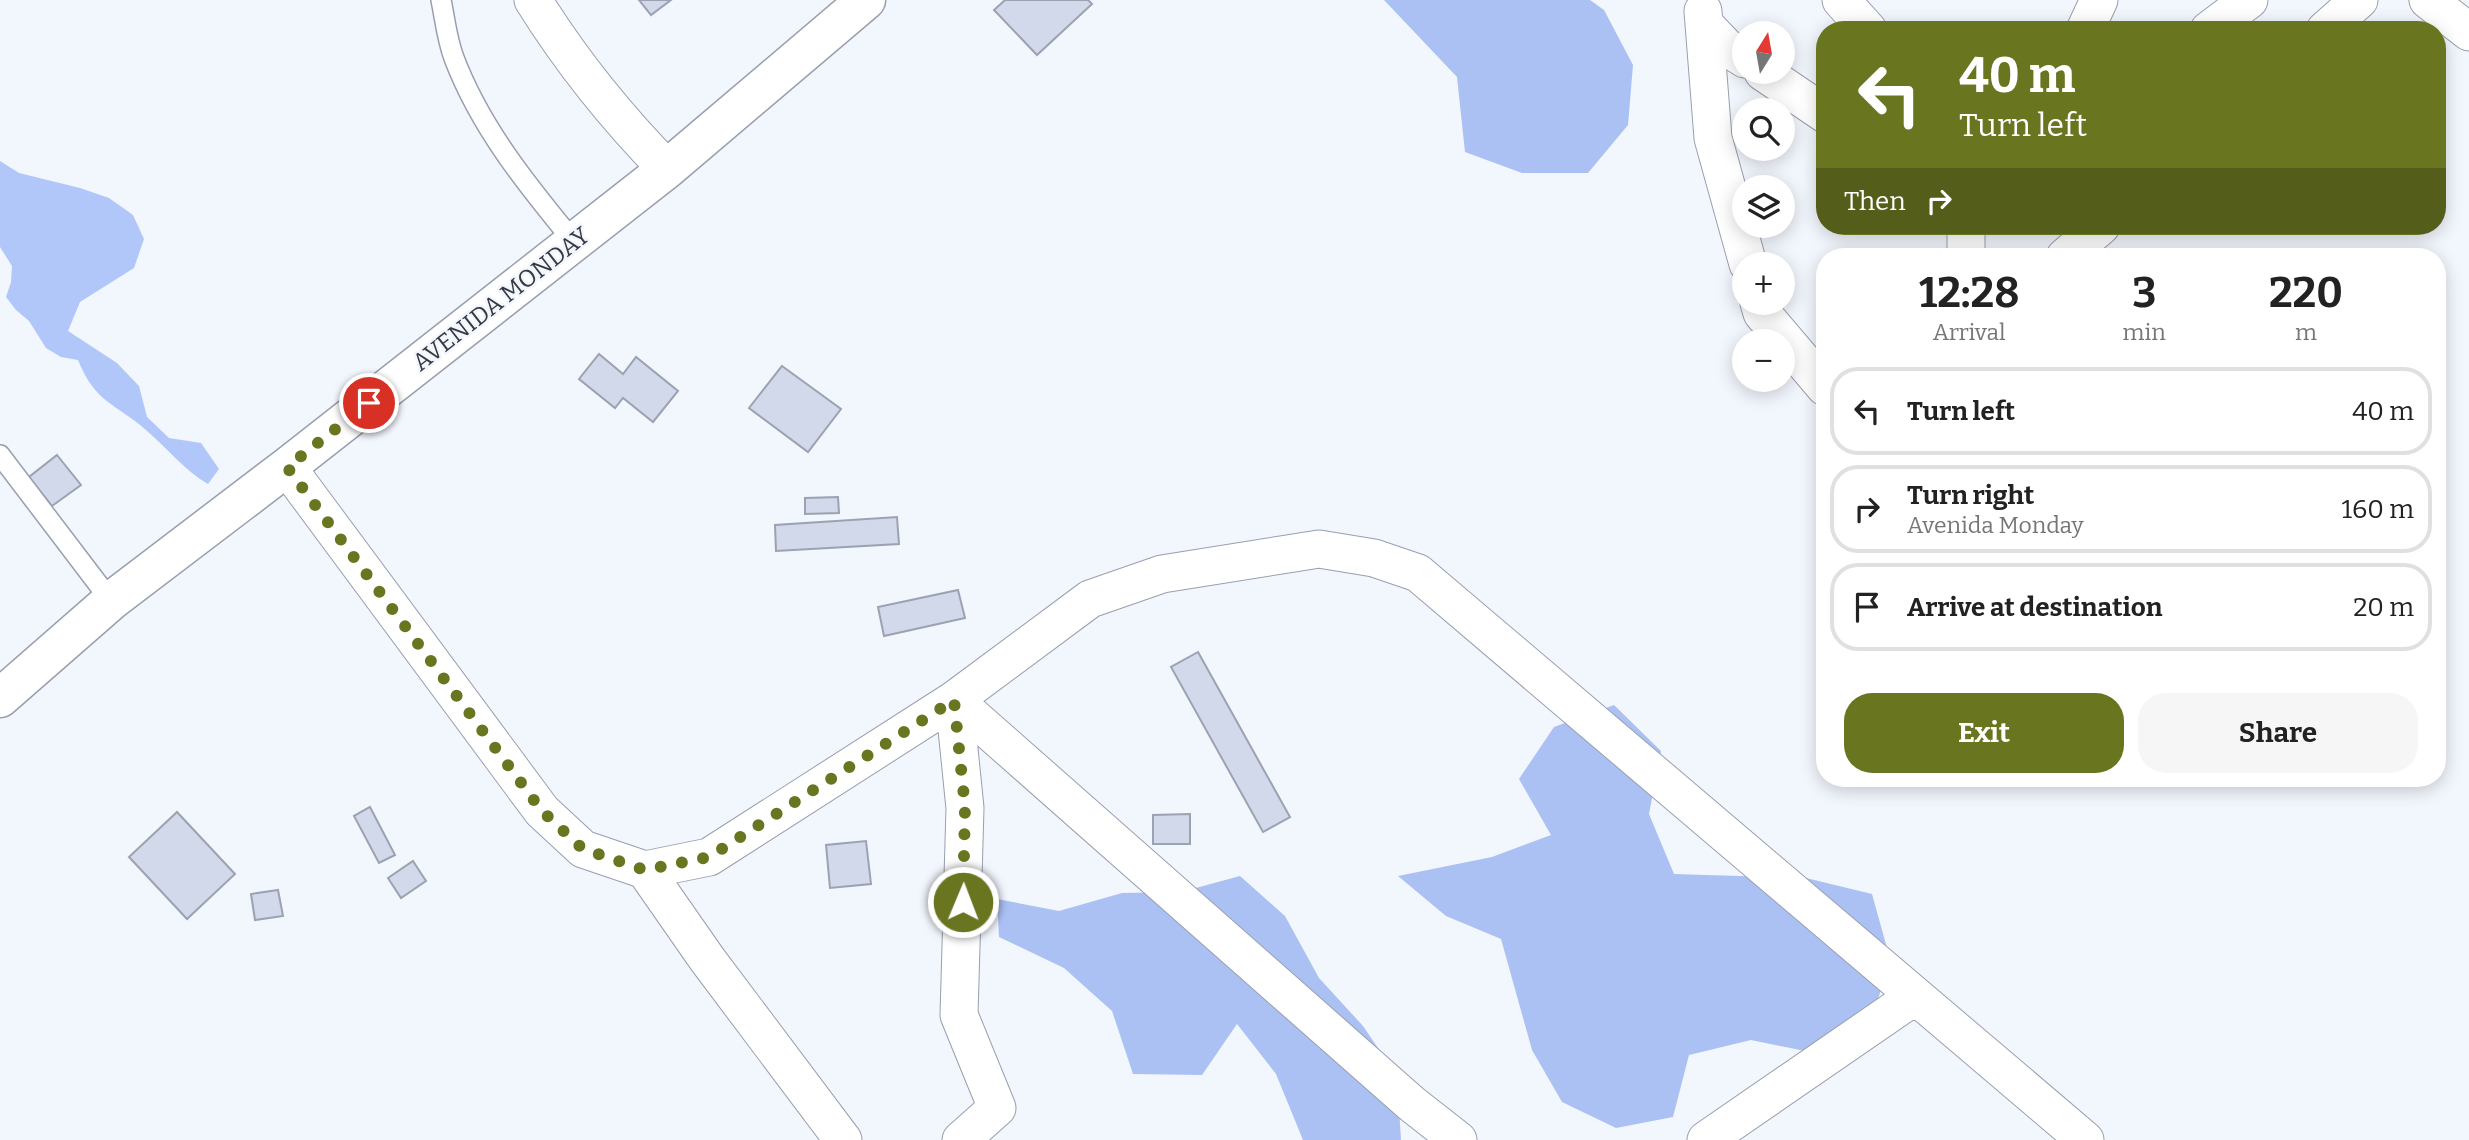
<!DOCTYPE html>
<meta charset="utf-8">
<style>
body{margin:0;font-family:Bitter,serif;background:#f6f6f6;color:#222;height:100vh;display:flex;flex-direction:column;font-size:26px;white-space:nowrap}
*{box-sizing:border-box;margin:0}
p{font-size:23px;color:#767676}
.icon{flex:none;width:38px;height:38px;fill:none;stroke:currentColor;stroke-width:2;stroke-linecap:round;stroke-linejoin:round}
.map{position:relative;flex:1;overflow:hidden}
.side{position:absolute;left:1816px;top:248px;width:630px;height:539px;display:flex;flex-direction:column;background:#fff;border-radius:28px;box-shadow:0 4px 18px #0003}
.side>*{flex:none}
.hud{position:absolute;left:1816px;top:21px;width:630px;height:214px;border-radius:28px;box-shadow:0 4px 18px #0003;background:#6a7520;color:#fff;overflow:hidden}
.needle{width:46px;rotate:11deg}
.controls{position:absolute;left:1732px;top:21px;display:grid;gap:14px}
.controls a{display:grid;place-items:center;width:63px;height:63px;border-radius:50%;background:#fff;box-shadow:0 4px 18px #0003;font-size:35px}
.pin{position:absolute;display:grid;place-items:center;width:60px;height:60px;color:#fff;margin:-30px;border:4px solid #fff;border-radius:50%;box-shadow:0 2px 7px #0007}
.me{position:absolute;width:77px;margin:-38px;rotate:1deg;stroke-linejoin:round;filter:drop-shadow(0 0 5px #0008)}
.turn{display:flex;align-items:center;gap:24px;height:147px;padding:0 28px;font-size:32px}
.turn .icon{width:91px;height:91px;stroke-width:2.5}
.turn b{display:block;font-size:49px;line-height:60px}
.then{display:flex;align-items:center;height:66px;padding:0 28px;background:#0003;gap:14px;font-size:26px}
.eta{display:flex;justify-content:space-evenly;align-items:center;height:119px;text-align:center}
.eta b{font-size:42px;font-weight:700;line-height:49px}
.primary-button{display:flex;gap:14px;margin-top:auto;padding:14px 28px}
.primary-button a{flex:1;height:80px;border-radius:28px;background:#6a7520;color:#fff;font-size:28px;font-weight:700;line-height:80px;text-align:center}
.primary-button a+a{background:#f6f6f6;color:#222}
ul{padding:0;list-style:none}
li{display:flex;align-items:center;gap:21px;height:88px;margin:0 14px 10px;padding:0 14px;border:4px solid #e0e0e0;border-radius:28px}
li div{flex:1}
li b{display:block;font-size:26px}
li em{font-style:normal}
.map>svg:first-child{display:block}
.green{fill:#b1c7fa}
.forest{fill:#abc1f4}
.building{fill:#d1d9ea;stroke:#9ba2b2;stroke-width:2}
.lines{fill:none;stroke-linecap:round;stroke-linejoin:round}
.service-casing{stroke:#989faf;stroke-width:22}
.minor-casing{stroke:#989faf;stroke-width:39}
.secondary-casing{stroke:#989faf;stroke-width:41}
.service{stroke:#fff;stroke-width:19}
.minor{stroke:#fff;stroke-width:37}
.secondary{stroke:#fff;stroke-width:38}
.route{stroke:#6a7520;stroke-width:12;stroke-dasharray:0 21.6}
.labels{text-anchor:middle;stroke-width:5;stroke-linejoin:round;paint-order:stroke}
.street-label{font-size:24px;fill:#363940;stroke:#f2f6fd}
</style>
<div class="map">
<svg width="2469" height="1140" viewBox="0 0 2469 1140">
<rect width="100%" height="100%" fill="#f2f6fd"/>
<!-- green -->
<path class="green" d="M 0,161 L 19,173 L 80,188 L 109,198 L 133,215 L 144,239 L 134,268 L 80,302 L 68,331 L 117,363 L 139,386 L 147,417 L 169,438 L 201,443 L 219,469 L 208,484 C 184,470 167,448 146,430 C 114,402 96,404 78,360 L 61,357 L 46,348 L 29,321 L 16,310 L 6,297 L 11,282 L 12,266 L 0,247 Z"/>
<!-- forest -->
<path class="forest" d="M 1384,0 L 1590,0 L 1604,10 L 1633,65 L 1628,125 L 1588,173 L 1522,173 L 1465,152 L 1457,77 Z
M 1614,705 L 1661,751 L 1649,814 L 1674,874 L 1806,878 L 1872,894 L 1890,959 L 1871,1023 L 1810,1052 L 1751,1040 L 1689,1055 L 1673,1117 L 1616,1128 L 1562,1102 L 1532,1050 L 1501,939 L 1446,916 L 1398,876 L 1492,857 L 1551,835 L 1519,779 L 1554,727 Z
M 1240,876 L 1285,916 L 1319,978 L 1363,1026 L 1397,1076 L 1401,1140 L 1303,1140 L 1276,1074 L 1237,1024 L 1202,1075 L 1133,1074 L 1112,1011 L 1064,968 L 999,937 L 997,899 L 1059,911 L 1122,893 L 1181,892 Z"/>
<!-- building -->
<path class="building" d="M 639,0 L 671,0 L 651,15 Z
M 1005,0 L 1088,0 L 1092,4 L 1037,55 L 994,10 Z
M 599,354 L 623,374 L 636,357 L 678,391 L 653,422 L 623,398 L 615,408 L 579,379 Z
M 782,366 L 841,409 L 808,452 L 749,408 Z
M 57,455 L 81,485 L 52,506 L 29,477 Z
M 838,497 L 839,513 L 805,514 L 805,498 Z
M 897,517 L 899,544 L 776,551 L 775,525 Z
M 958,590 L 965,618 L 884,636 L 878,607 Z
M 1198,652 L 1290,817 L 1263,832 L 1171,667 Z
M 370,807 L 395,855 L 379,863 L 354,816 Z
M 177,812 L 235,874 L 187,919 L 129,857 Z
M 1190,814 L 1190,844 L 1153,844 L 1153,815 Z
M 866,841 L 871,884 L 830,888 L 826,845 Z
M 413,861 L 426,881 L 401,898 L 388,878 Z
M 278,890 L 283,916 L 255,920 L 251,894 Z"/>
<g class="lines">
<defs>
<path id="service" d="M 441,0 C 445,19 447,40 454,58 C 480,127 527,185 574,242
M 0,455 L 111,601"/>
<path id="minor" d="M 533,0 C 571,61 617,118 667,169
M 1841,0 L 1868,30
M 2428,0 L 2469,32
M 1703,11 L 1704,24 L 1726,47 L 1745,59
M 1704,24 L 1713,138 L 1748,264
M 2085,30 L 2099,0
M 2209,30 L 2249,0
M 2325,30 L 2359,0
M 1763,72 L 1825,114
M 1966,226 L 1966,257
M 2065,257 L 2101,226
M 1759,303 L 1762,313 L 1825,387
M 287,467 L 542,811 L 583,849 L 645,870 L 709,857 L 954,700 L 1090,599 L 1162,574 L 1319,549 L 1374,558 L 1418,573 L 2085,1140
M 954,700 L 1412,1104 L 1458,1140
M 954,700 L 965,808 L 959,1015 L 997,1108 L 961,1140
M 645,870 L 707,959 L 843,1140
M 1706,1140 L 1915,996"/>
<path id="secondary" d="M 0,698 L 111,601 L 287,467 L 667,169 L 866,0"/>
</defs>
<!-- service casing -->
<use href="#service" class="service-casing"/>
<!-- minor casing -->
<use href="#minor" class="minor-casing"/>
<!-- secondary casing -->
<use href="#secondary" class="secondary-casing"/>
<!-- service -->
<use href="#service" class="service"/>
<!-- minor -->
<use href="#minor" class="minor"/>
<!-- secondary -->
<use href="#secondary" class="secondary"/>
</g>
<g class="lines">
<!-- route -->
<path class="route" d="M 369,403 L 287,467 L 542,811 L 583,849 L 645,870 L 709,857 L 954,700 L 965,807 L 963,902"/>
</g>
<g class="labels">
<!-- street labels -->
<g class="street-label">
<text transform="translate(501 299) rotate(-38)" y="8">AVENIDA MONDAY</text>
</g>
</g>
</svg>
<div class="controls">
<a><svg class="needle" viewBox="-14 -14 28 28"><path d="M0-13l5 13h-10z" fill="#e53935"/><path d="M0 13l5-13h-10z" fill="#767676"/></svg></a>
<a><svg class="icon" aria-label="search" viewBox="0 0 24 24"><circle cx="10" cy="10" r="6"/><path d="M15 15l6 6"/></svg></a>
<a><svg class="icon" aria-label="layers" viewBox="0 0 24 24"><path d="M12 4l9 5-9 5-9-5zM3 14l9 5 9-5"/></svg></a>
<a>+</a>
<a>−</a>
</div>
<div class="pin" style="left:369px;top:403px;background:#d93025"><svg class="icon" aria-label="arrive" viewBox="0 0 24 24"><path d="M6 21V4h12l-3 4 3 4H6"/></svg></div>
<svg class="me" style="left:963px;top:902px" viewBox="-20 -20 40 40"><circle r="17" fill="#6a7520" stroke="#fff" stroke-width="3"/><path d="M0-11L8 9 0 5-8 9z" fill="#fff"/></svg>
<div class="hud">
<div class="turn"><svg class="icon" aria-label="left" viewBox="0 0 24 24"><path d="M17 20v-9H6M10 6l-5 5 5 5"/></svg><div><b>40 m</b>Turn left</div></div>
<div class="then">Then<svg class="icon" aria-label="right" viewBox="0 0 24 24"><path d="M7 20v-9h11M14 6l5 5-5 5"/></svg></div>
</div>
<section class="side">
<div class="eta">
<div><b>12:28</b><p>Arrival</p></div>
<div><b>3</b><p>min</p></div>
<div><b>220</b><p>m</p></div>
</div>
<ul>
<li><svg class="icon" aria-label="left" viewBox="0 0 24 24"><path d="M17 20v-9H6M10 6l-5 5 5 5"/></svg><div><b>Turn left</b></div><em>40 m</em></li>
<li><svg class="icon" aria-label="right" viewBox="0 0 24 24"><path d="M7 20v-9h11M14 6l5 5-5 5"/></svg><div><b>Turn right</b><p>Avenida Monday</p></div><em>160 m</em></li>
<li><svg class="icon" aria-label="arrive" viewBox="0 0 24 24"><path d="M6 21V4h12l-3 4 3 4H6"/></svg><div><b>Arrive at destination</b></div><em>20 m</em></li>
</ul>
<div class="primary-button"><a>Exit</a><a>Share</a></div>
</section>
</div>
